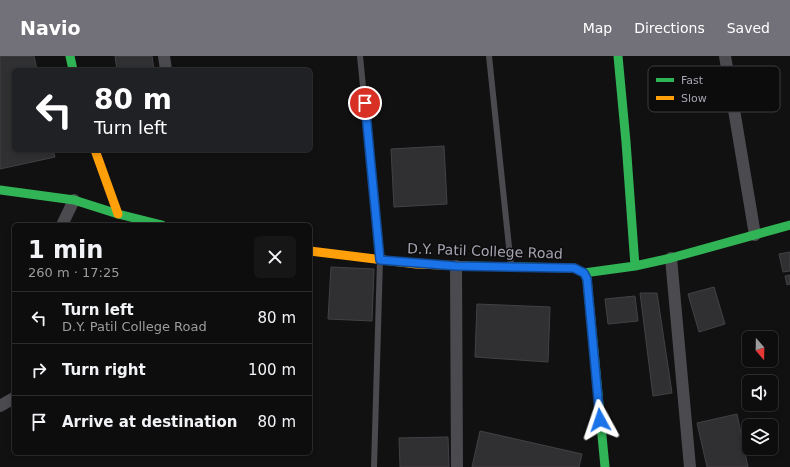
<!DOCTYPE html>
<meta charset="utf-8">
<style>
body{margin:0;font-family:"DejaVu Sans",sans-serif;background:#171617;color:#f1f3f6;height:100vh;display:flex;flex-direction:column;font-size:15px;white-space:nowrap}
*{box-sizing:border-box;margin:0}
p{font-size:13px;color:#9b9c9e}
.icon{flex:none;width:22px;height:22px;fill:none;stroke:currentColor;stroke-width:2;stroke-linecap:round;stroke-linejoin:round}
.map{position:relative;flex:1;overflow:hidden}
.drawer{position:absolute;left:12px;top:167px;width:300px;height:232px;display:flex;flex-direction:column;background:#0e0d0e;border-radius:6px;box-shadow:0 2px 6px #0003,0 0 0 1px #2e2d2e}
.drawer>*{flex:none}
.banner{position:absolute;left:12px;top:12px;width:300px;height:84px;border-radius:6px;box-shadow:0 2px 6px #0003,0 0 0 1px #2e2d2e;background:#202124;color:#fff;overflow:hidden}
.needle{width:26px;rotate:160deg}
.buttons{position:absolute;left:742px;top:275px;display:grid;gap:8px}
.buttons a{display:grid;place-items:center;width:36px;height:36px;border-radius:6px;background:#0e0d0e;box-shadow:0 2px 6px #0003,0 0 0 1px #2e2d2e;font-size:20px}
.pin{position:absolute;display:grid;place-items:center;width:34px;height:34px;color:#fff;margin:-17px;border:2px solid #fff;border-radius:50%;box-shadow:0 1px 4px #0007}
.me{position:absolute;width:44px;margin:-22px;rotate:355deg;stroke-linejoin:round;filter:drop-shadow(0 0 3px #0008)}
.turn{display:flex;align-items:center;gap:14px;height:84px;padding:0 16px;font-size:18px}
.turn .icon{width:52px;height:52px;stroke-width:2.5}
.turn b{display:block;font-size:28px;line-height:34px}
.round{display:grid;place-items:center;flex:none;width:42px;height:42px;border-radius:6px;background:#171617}
.head{display:flex;align-items:center;justify-content:space-between;height:68px;padding:0 16px}
h1{font-size:24px;font-weight:700;line-height:30px}
ul{padding:0;list-style:none}
li{display:flex;align-items:center;gap:12px;height:52px;padding:0 16px;border-top:1px solid #2e2d2e}
li div{flex:1}
li b{display:block;font-size:15px}
li em{font-style:normal}
header{display:flex;align-items:center;gap:24px;box-sizing:border-box;height:56px;padding:0 20px;background:#727179;color:#fff}
header strong{font-size:19px}
nav{display:flex;gap:22px;margin-inline-start:auto;font-size:14px}
.map>svg:first-child{display:block}
.building{fill:#302f31;stroke:#424145}
.lines{fill:none;stroke-linecap:round;stroke-linejoin:round}
.lane{stroke:#4b4a4e;stroke-width:6}
.street{stroke:#4b4a4e;stroke-width:12}
.fast{stroke:#30b455;stroke-width:9}
.slow{stroke:#ff9f0a;stroke-width:9}
.route-casing{stroke:#114b97;stroke-width:10}
.route{stroke:#1a73e8;stroke-width:7}
.labels{text-anchor:middle;stroke-width:3;stroke-linejoin:round;paint-order:stroke}
.street-label{font-size:14px;fill:#a6a4b1;stroke:#0d0c0d}
.key{fill:#0d0c0d;stroke:#3b3a3e;stroke-width:1}
.key-label{font-size:11px;fill:#a6a4b1}
</style>
<header>
<strong>Navio</strong>
<nav><a>Map</a><a>Directions</a><a>Saved</a></nav>
</header>
<div class="map">
<svg width="790" height="411" viewBox="0 0 790 411">
<rect width="100%" height="100%" fill="#121112"/>
<!-- building -->
<path class="building" d="M 0,0 L 34,0 L 37,14 L 14,14 L 14,94 L 53,94 L 55,101 L 0,113 Z
M 115,0 L 152,0 L 154,14 L 117,14 Z
M 444,90 L 447,148 L 394,151 L 391,93 Z
M 790,196 L 790,215 L 783,216 L 779,198 Z
M 331,211 L 374,213 L 372,265 L 328,263 Z
M 790,219 L 790,228 L 787,229 L 785,220 Z
M 714,231 L 725,268 L 699,276 L 688,238 Z
M 640,237 L 657,237 L 672,337 L 653,340 Z
M 635,240 L 638,265 L 608,268 L 605,243 Z
M 477,248 L 550,251 L 548,306 L 475,301 Z
M 737,358 L 748,411 L 707,411 L 697,367 Z
M 480,375 L 582,398 L 579,411 L 472,411 Z
M 448,381 L 449,411 L 400,411 L 399,382 Z"/>
<g class="lines">
<!-- lane -->
<path class="lane" d="M 360,0 L 380,204 L 374,411
M 489,0 L 511,210"/>
<!-- street -->
<path class="street" d="M 164,0 L 166,14
M 725,0 L 755,179
M 62,169 L 74,144
M 671,202 L 690,411
M 456,210 L 457,411
M 0,350 L 14,342"/>
<!-- fast -->
<path class="fast" d="M 70,0 L 73,14
M 618,0 L 626,86 L 635,210
M 0,134 L 74,144 L 118,158 L 162,169
M 467,210 L 574,212 L 584,217 L 587,223 L 605,411
M 584,217 L 635,210 L 671,202 L 790,169"/>
<!-- slow -->
<path class="slow" d="M 95,94 L 118,158
M 310,195 L 416,208 L 467,210"/>
</g>
<g class="lines">
<defs>
<path id="route" d="M 365,47 L 380,204 L 456,210 L 567,212 L 574,212 L 584,217 L 587,223 L 600,364"/>
</defs>
<!-- route casing -->
<use href="#route" class="route-casing"/>
<!-- route -->
<use href="#route" class="route"/>
</g>
<g class="labels">
<!-- street labels -->
<g class="street-label">
<text transform="translate(485 195) rotate(2)" y="5">D.Y. Patil College Road</text>
</g>
</g>
<!-- legend -->
<rect x="648" y="10" width="132" height="46" rx="6" class="key"/>
<rect x="656" y="22" width="18" height="4" fill="#30b455"/>
<rect x="656" y="40" width="18" height="4" fill="#ff9f0a"/>
<g class="key-label">
<text x="681" y="28">Fast</text>
<text x="681" y="46">Slow</text>
</g>
</svg>
<div class="buttons">
<a><svg class="needle" viewBox="-14 -14 28 28"><path d="M0-13l5 13h-10z" fill="#e53935"/><path d="M0 13l5-13h-10z" fill="#9b9c9e"/></svg></a>
<a><svg class="icon" aria-label="sound" viewBox="0 0 24 24"><path d="M4 9h4l5-4v14l-5-4H4zM17 9q2 3 0 6"/></svg></a>
<a><svg class="icon" aria-label="layers" viewBox="0 0 24 24"><path d="M12 4l9 5-9 5-9-5zM3 14l9 5 9-5"/></svg></a>
</div>
<div class="pin" style="left:365px;top:47px;background:#d93025"><svg class="icon" aria-label="arrive" viewBox="0 0 24 24"><path d="M6 21V4h12l-3 4 3 4H6"/></svg></div>
<svg class="me" style="left:600px;top:364px" viewBox="-20 -20 40 40"><path d="M0-17L14 15 0 8-14 15z" fill="#1a73e8" stroke="#fff" stroke-width="4"/></svg>
<div class="banner">
<div class="turn"><svg class="icon" aria-label="left" viewBox="0 0 24 24"><path d="M17 20v-9H6M10 6l-5 5 5 5"/></svg><div><b>80 m</b>Turn left</div></div>
</div>
<section class="drawer">
<div class="head"><div><h1>1 min</h1><p>260 m · 17:25</p></div><a class="round"><svg class="icon" aria-label="close" viewBox="0 0 24 24"><path d="M6 6l12 12M18 6L6 18"/></svg></a></div>
<ul>
<li><svg class="icon" aria-label="left" viewBox="0 0 24 24"><path d="M17 20v-9H6M10 6l-5 5 5 5"/></svg><div><b>Turn left</b><p>D.Y. Patil College Road</p></div><em>80 m</em></li>
<li><svg class="icon" aria-label="right" viewBox="0 0 24 24"><path d="M7 20v-9h11M14 6l5 5-5 5"/></svg><div><b>Turn right</b></div><em>100 m</em></li>
<li><svg class="icon" aria-label="arrive" viewBox="0 0 24 24"><path d="M6 21V4h12l-3 4 3 4H6"/></svg><div><b>Arrive at destination</b></div><em>80 m</em></li>
</ul>
</section>
</div>
